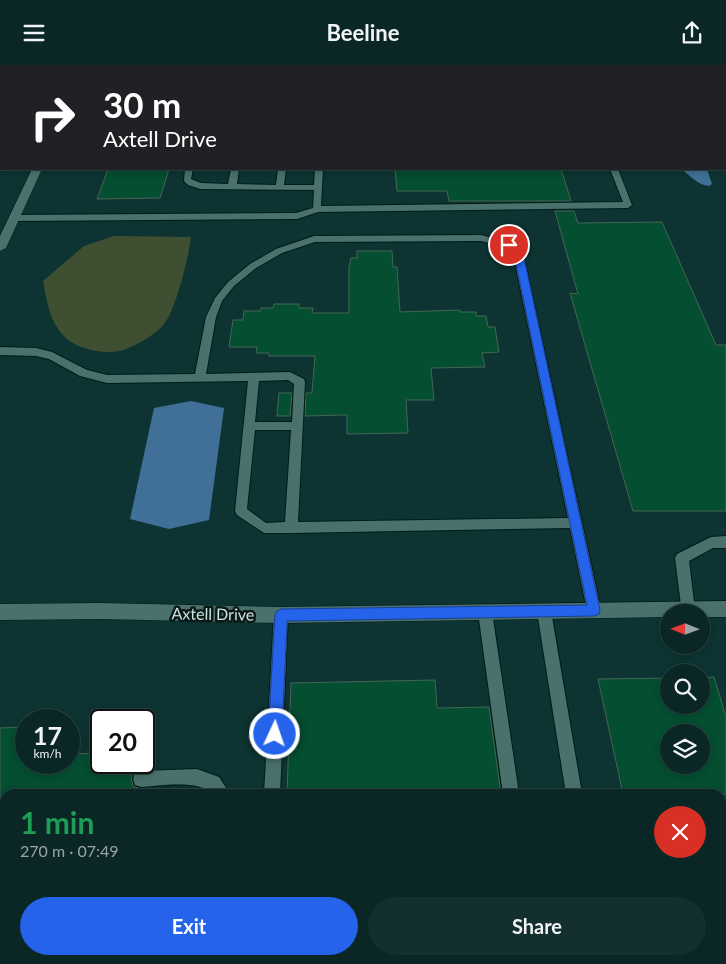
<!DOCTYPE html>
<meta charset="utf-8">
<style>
body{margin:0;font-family:Lato,sans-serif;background:#132f2e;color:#f1f3f6;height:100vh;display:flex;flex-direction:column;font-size:19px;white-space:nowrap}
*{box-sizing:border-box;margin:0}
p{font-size:16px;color:#99a5a7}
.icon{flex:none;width:28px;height:28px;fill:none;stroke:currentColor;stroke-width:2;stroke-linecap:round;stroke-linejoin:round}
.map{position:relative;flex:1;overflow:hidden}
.drawer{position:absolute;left:0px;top:724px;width:726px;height:176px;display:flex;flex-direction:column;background:#0a2726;border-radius:15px 15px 0 0;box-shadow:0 2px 8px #0003,0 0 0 1px #2a4443}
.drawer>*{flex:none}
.hud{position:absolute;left:0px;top:0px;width:726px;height:105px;box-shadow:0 2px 8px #0003,0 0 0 1px #2a4443;background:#202124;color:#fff;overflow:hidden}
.needle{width:32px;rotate:271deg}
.buttons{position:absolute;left:660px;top:539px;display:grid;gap:10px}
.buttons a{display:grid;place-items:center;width:50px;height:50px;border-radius:50%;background:#0a2726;box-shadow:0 2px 8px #0003,0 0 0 1px #2a4443;font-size:25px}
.speed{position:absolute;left:15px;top:644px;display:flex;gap:10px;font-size:25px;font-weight:700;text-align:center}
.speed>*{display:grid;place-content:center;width:65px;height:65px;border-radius:50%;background:#0a2726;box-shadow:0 2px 8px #0003,0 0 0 1px #2a4443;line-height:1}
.speed small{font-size:12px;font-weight:400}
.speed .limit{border:2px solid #111;border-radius:8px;background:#fff;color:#111}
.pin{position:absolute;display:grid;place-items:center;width:42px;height:42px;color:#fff;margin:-21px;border:2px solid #fff;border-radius:50%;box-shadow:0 1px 5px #0007}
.me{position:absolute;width:55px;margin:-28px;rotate:3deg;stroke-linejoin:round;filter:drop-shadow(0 0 4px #0008)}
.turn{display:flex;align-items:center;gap:18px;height:105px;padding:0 20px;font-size:22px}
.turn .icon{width:65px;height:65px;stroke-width:2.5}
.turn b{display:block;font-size:35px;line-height:42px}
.round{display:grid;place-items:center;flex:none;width:52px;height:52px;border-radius:26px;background:#132f2e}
.overview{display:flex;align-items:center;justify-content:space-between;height:85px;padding:0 20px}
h1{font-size:30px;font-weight:700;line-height:38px;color:#1e9e55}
.primary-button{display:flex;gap:10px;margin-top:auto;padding:10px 20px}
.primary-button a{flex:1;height:58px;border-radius:30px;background:#2563eb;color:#fff;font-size:20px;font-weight:700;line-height:58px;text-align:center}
.primary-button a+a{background:#132f2e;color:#f1f3f6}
header{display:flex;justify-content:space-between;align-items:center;height:65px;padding:0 20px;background:#0a2726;font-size:22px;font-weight:700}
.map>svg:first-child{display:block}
.green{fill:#3f4f32}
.water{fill:#407098}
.building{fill:#044e31;stroke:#476554;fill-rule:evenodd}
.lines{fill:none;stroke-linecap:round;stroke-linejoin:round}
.lane-casing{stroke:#001b19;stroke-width:2}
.street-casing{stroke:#001b19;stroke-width:1}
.secondary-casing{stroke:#001b19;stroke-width:1}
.lane{fill:#4b716d;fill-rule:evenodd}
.street{fill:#4b716d;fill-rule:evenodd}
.secondary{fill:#4b716d;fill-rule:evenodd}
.route{fill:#2563eb;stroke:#184099}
.labels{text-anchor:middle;stroke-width:5;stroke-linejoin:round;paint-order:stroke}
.street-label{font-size:16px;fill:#cde1df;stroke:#091918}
</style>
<header><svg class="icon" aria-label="menu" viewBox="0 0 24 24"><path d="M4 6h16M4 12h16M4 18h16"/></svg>Beeline<svg class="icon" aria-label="share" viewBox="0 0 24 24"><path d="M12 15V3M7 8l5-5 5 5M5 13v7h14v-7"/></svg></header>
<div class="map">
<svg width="726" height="899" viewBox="0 0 726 899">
<rect width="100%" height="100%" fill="#0d3432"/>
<!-- green -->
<path class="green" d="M 114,171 L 191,172 C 189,190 176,245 164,259 C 157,269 131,284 119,286 C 104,290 75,283 65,272 C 49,256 47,236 43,216 L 84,181 Z"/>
<!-- water -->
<path class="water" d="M 682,104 L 707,104 L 712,119 L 709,121 C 698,120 690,111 682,104 Z
M 191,336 L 224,343 L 209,455 L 169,464 L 130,454 L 154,343 Z"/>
<!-- building -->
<path class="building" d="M 108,104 L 169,104 L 160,133 L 97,134 Z
M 395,104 L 561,104 L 571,136 L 449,136 L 447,126 L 397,126 Z
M 555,146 L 574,146 L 578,158 L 662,157 L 716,280 L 726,280 L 726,446 L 633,446 L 570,228 L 578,229 Z
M 357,186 L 392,186 L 393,202 L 397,202 L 400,247 L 460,245 L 460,247 L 476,247 L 476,251 L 486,251 L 488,262 L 495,262 L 499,287 L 482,288 L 485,302 L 431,303 L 434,335 L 406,335 L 408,368 L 347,369 L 347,350 L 305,351 L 306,328 L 312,328 L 315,291 L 269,291 L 269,288 L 256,288 L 257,282 L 229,282 L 233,255 L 243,255 L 244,246 L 261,246 L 261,243 L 273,243 L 274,239 L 299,239 L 299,243 L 313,243 L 312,248 L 349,248 L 349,202 L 351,193 L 357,193 Z
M 279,328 L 292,328 L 290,351 L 277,351 Z
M 714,612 L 726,652 L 726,729 L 623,729 L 598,614 L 669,613 L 669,640 L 701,640 L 701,613 ZM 669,668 L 701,668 L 701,700 L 669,700 Z
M 435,615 L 437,643 L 489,642 L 501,729 L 287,729 L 291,618 Z
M 25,662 L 18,690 L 26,690 L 26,698 L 69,698 L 69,689 L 101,688 L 101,698 L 144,698 L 143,704 L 134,706 L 131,713 L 133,721 L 140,724 L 139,729 L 5,729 L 5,734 L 0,733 L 0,663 Z"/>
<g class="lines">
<defs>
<path id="lane" d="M 725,2 L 726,2 L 726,7 L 725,7 Z
M 725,16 L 726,16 L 726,20 L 725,20 Z
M 185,104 L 193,104 L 191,114 L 201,118 L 228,119 L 231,104 L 239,104 L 237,119 L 276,120 L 278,104 L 286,104 L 284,120 L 314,120 L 315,104 L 323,104 L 321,141 L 623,137 L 610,104 L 618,104 L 632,140 L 628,143 L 318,147 L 297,154 L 14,156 L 10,153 L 14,150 L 296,148 L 313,143 L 314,125 L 200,124 L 188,120 L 184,116 Z
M 481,170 L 512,178 L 524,193 L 601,545 L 599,549 L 594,551 L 589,549 L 587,545 L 570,463 L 291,468 L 264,468 L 237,450 L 235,446 L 248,316 L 107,318 L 80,311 L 49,294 L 36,291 L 0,290 L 0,282 L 36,283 L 52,287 L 87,305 L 107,310 L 195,309 L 206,252 L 215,233 L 228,217 L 250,199 L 276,184 L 314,171 ZM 481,176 L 506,182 L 514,193 L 568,453 L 298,457 L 305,317 L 304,314 L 290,307 L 206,309 L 216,252 L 222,236 L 234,221 L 256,203 L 282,188 L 315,177 ZM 288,315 L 294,319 L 292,357 L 255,357 L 259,316 ZM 255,365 L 291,365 L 285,457 L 266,458 L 247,444 Z
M 726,471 L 726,483 L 713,483 L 689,496 L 695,545 L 694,548 L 682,548 L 675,493 L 677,489 L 711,472 Z
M 544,540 L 549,542 L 551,546 L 582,729 L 566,729 L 537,546 L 539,542 Z
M 485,541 L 490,542 L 492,547 L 519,729 L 503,729 L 478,547 L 480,542 Z
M 281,544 L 286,545 L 288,550 L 280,729 L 264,729 L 274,550 L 276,545 Z
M 197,704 L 219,712 L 230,729 L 212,729 C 200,714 159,721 141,722 L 135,720 L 133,714 L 135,708 L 141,706 Z
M 0,792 L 5,792 L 5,808 L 0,808 Z
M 0,863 L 5,863 L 5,881 L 0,881 Z
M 180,895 L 198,895 L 198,899 L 180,899 Z
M 255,895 L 273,895 L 273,899 L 255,899 Z
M 523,895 L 541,895 L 541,899 L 523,899 Z
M 593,895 L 611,895 L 612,899 L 594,899 Z"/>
<path id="street" d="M 674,0 L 682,0 L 682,1 L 674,1 Z
M 0,29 L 1,29 L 1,35 L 0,35 Z
M 725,75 L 726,75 L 726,83 L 725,83 Z
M 726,536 L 726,552 L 701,552 L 701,548 L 669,548 L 669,552 L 281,558 L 101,554 L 0,555 L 0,539 L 101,538 L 281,542 Z"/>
<path id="secondary" d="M 80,0 L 88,0 L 88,1 L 80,1 Z
M 32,104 L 42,104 L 6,183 L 0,186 L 0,171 Z"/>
</defs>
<!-- lane casing -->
<use href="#lane" class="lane-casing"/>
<!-- street casing -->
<use href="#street" class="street-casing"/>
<!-- secondary casing -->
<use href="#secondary" class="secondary-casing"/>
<!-- lane -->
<use href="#lane" class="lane"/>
<!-- street -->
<use href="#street" class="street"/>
<!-- secondary -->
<use href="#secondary" class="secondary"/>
</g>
<!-- route -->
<path class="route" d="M 506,178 L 512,178 L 524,193 L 600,545 L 599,549 L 594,551 L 287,556 L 282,669 L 280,674 L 275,676 L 270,674 L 268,669 L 275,550 L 277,546 L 281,544 L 587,540 L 515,194 L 504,180 Z"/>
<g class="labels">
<!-- street labels -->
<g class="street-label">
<text transform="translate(213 549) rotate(1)" y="6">Axtell Drive</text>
</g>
</g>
</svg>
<div class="buttons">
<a><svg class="needle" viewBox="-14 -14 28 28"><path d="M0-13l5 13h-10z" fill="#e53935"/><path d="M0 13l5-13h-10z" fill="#99a5a7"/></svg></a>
<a><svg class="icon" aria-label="search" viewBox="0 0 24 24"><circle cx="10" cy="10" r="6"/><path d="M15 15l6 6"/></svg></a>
<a><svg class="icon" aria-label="layers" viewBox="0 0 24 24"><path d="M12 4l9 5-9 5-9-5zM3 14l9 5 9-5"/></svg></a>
</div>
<div class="speed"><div>17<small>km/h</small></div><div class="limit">20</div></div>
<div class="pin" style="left:509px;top:180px;background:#d93025"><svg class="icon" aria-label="arrive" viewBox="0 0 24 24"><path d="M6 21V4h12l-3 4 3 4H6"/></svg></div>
<svg class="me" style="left:275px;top:669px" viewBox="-20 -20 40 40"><circle r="17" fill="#2563eb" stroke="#fff" stroke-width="3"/><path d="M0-11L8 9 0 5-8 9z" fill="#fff"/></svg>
<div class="hud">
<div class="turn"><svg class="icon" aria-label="right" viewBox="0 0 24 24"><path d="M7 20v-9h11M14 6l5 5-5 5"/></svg><div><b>30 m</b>Axtell Drive</div></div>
</div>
<section class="drawer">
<div class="overview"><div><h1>1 min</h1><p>270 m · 07:49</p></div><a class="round" style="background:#d93025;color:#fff"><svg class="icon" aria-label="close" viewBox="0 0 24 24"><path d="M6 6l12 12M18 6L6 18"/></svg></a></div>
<div class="primary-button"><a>Exit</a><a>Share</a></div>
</section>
</div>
